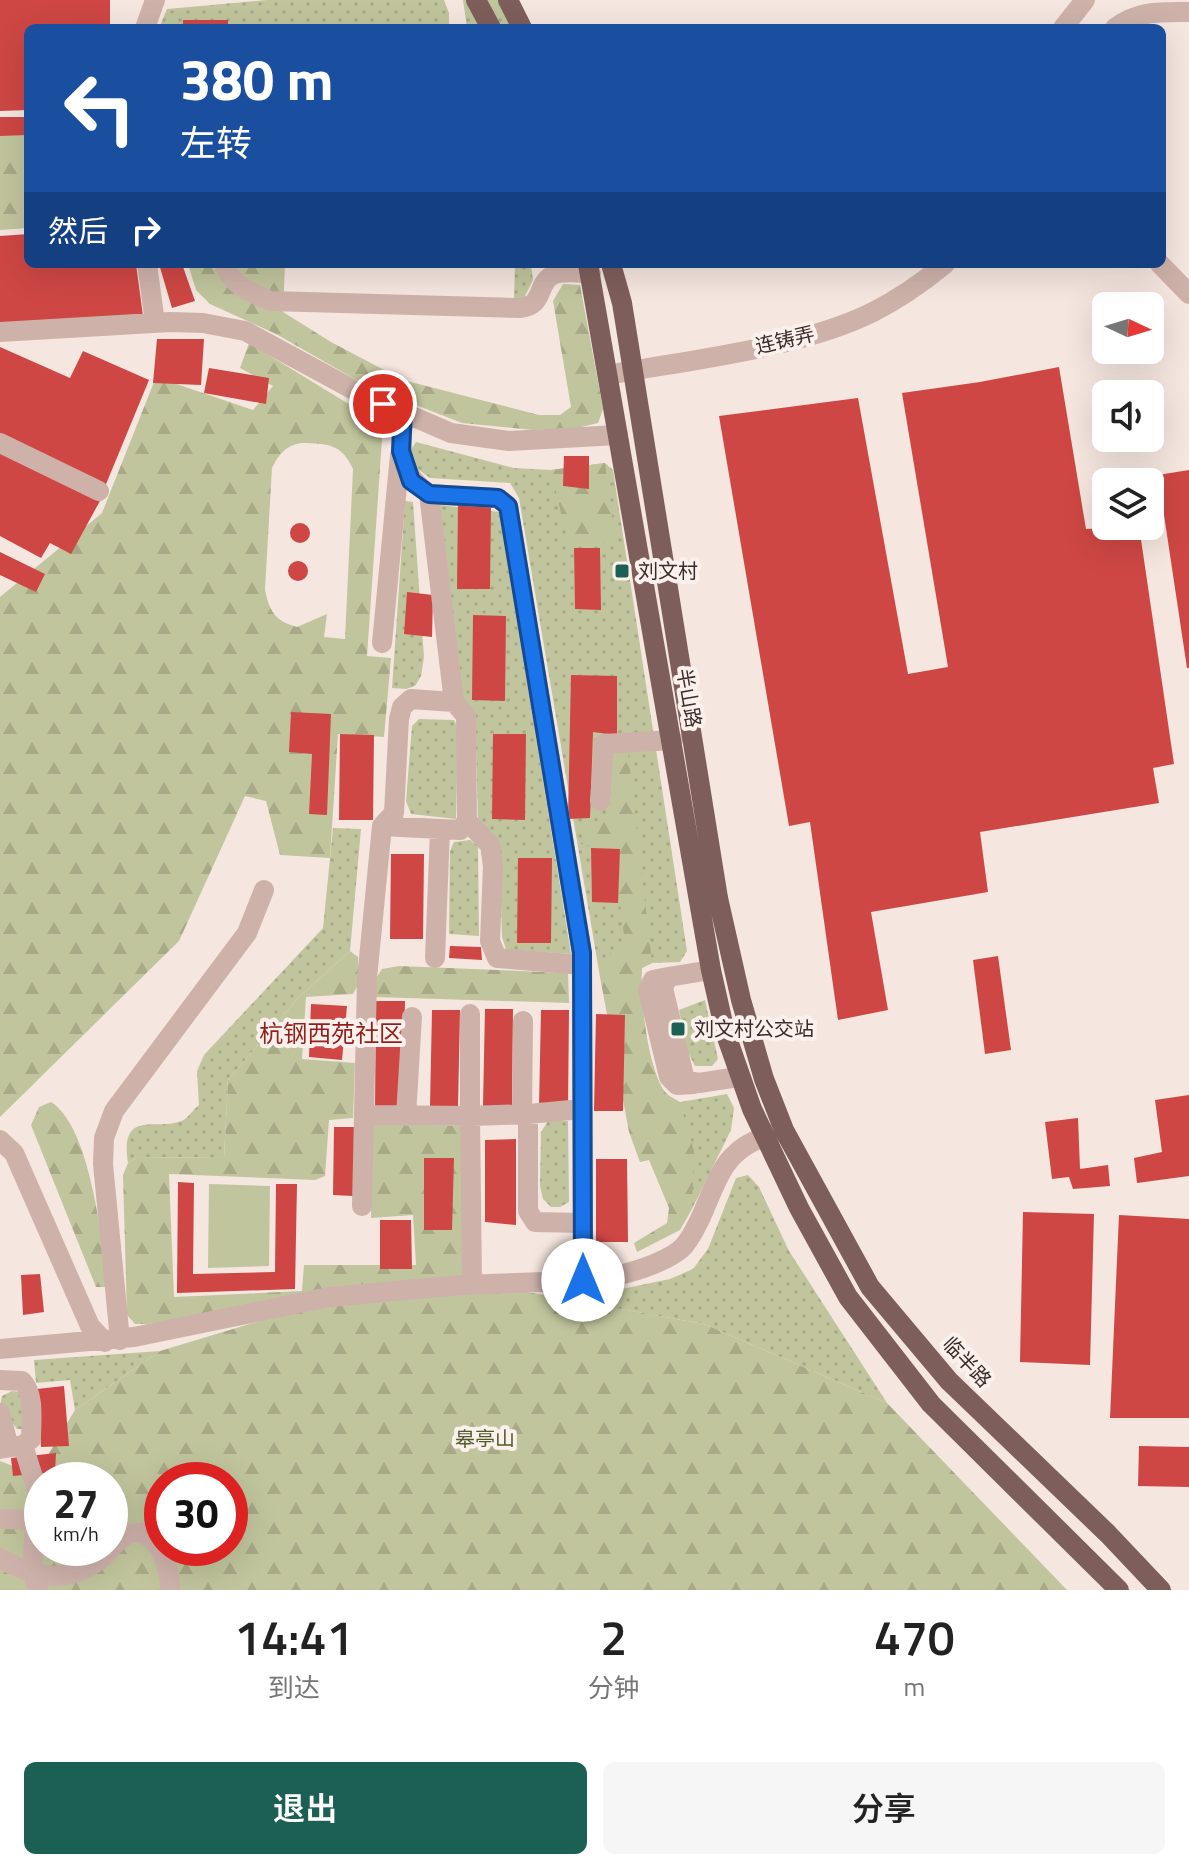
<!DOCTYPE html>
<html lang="zh">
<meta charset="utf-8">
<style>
body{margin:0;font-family:"Titillium Web","Noto Sans SC",sans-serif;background:#f6f6f6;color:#222;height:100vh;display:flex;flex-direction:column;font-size:30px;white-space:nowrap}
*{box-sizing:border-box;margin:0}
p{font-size:26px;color:#767676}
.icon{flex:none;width:44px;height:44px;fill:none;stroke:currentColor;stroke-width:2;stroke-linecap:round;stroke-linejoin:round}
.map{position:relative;height:1590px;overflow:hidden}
.drawer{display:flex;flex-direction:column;background:#fff;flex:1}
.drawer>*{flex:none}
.guide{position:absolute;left:24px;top:24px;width:1142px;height:244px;border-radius:12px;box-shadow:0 8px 32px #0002;background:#1a4fa0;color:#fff;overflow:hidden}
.needle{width:52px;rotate:94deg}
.tools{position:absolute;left:1092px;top:292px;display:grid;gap:16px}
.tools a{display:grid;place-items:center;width:72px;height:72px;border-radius:12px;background:#fff;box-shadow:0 8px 32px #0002;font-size:40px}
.speed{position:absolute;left:24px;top:1462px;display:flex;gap:16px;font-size:40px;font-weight:700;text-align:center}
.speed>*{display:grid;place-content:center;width:104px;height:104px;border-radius:50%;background:#fff;box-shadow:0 8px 32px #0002;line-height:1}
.speed small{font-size:20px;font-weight:400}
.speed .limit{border:12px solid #d22;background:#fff;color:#111}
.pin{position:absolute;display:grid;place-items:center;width:68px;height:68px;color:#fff;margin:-34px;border:4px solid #fff;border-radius:50%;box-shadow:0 2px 8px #0007}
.me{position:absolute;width:88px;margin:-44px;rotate:0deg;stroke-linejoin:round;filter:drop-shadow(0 0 6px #0008)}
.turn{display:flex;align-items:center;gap:28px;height:168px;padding:0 24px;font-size:36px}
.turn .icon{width:104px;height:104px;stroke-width:2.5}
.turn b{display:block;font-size:56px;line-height:68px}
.then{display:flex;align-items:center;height:76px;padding:0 24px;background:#0003;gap:16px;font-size:30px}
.eta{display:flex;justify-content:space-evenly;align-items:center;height:136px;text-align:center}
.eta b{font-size:48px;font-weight:600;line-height:56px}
.cta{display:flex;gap:16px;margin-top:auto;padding:16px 24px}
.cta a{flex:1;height:92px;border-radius:12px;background:#1c6055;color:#fff;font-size:32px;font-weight:600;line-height:92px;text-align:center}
.cta a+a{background:#f6f6f6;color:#222}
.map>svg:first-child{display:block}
.grass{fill:url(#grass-dots)}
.forest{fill:url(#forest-firs);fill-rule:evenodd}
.garden{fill:#c1c59d}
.building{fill:#ce4744}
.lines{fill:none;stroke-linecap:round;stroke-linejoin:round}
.minor{stroke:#ceb2aa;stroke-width:20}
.major{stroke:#7e5e5a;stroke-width:20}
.route-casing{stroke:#114b97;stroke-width:20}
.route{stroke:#1a73e8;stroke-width:14}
.poi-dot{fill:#1c6055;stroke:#fbf1ec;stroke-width:3}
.labels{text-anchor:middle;stroke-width:8;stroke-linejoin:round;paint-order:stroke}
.street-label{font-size:20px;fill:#3b2b2a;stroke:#fbf1ec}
.poi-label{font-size:20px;fill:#3b2b2a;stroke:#fbf1ec;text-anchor:start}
.park-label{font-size:20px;fill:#545b2b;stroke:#fbf1ec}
.quarter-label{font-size:24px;fill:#901f1d;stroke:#fbf1ec}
</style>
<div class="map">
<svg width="1189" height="1590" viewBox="0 0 1189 1590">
<defs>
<pattern id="grass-dots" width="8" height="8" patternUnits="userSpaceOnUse" patternTransform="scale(2)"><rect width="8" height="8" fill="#c1c59d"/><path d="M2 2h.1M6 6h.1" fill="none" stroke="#a7a987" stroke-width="1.8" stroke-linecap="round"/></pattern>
<pattern id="forest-firs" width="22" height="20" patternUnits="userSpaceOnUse" patternTransform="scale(2)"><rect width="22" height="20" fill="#c1c59d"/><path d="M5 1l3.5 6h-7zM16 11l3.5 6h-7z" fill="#a7a987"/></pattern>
</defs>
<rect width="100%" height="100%" fill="#f5e6df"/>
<!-- grass -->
<path class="grass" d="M 267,0 L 444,0 L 449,13 L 449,28 L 159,28 L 167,9 Z
M 463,0 L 503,0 L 516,28 L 467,28 Z
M 515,264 L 531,264 L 533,280 L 524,298 L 514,298 Z
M 416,442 L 514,468 L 551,470 L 605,463 L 613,470 L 687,951 L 680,962 L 652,963 L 642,968 C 639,995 648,1071 665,1092 C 668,1096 675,1099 680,1102 L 727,1094 L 734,1108 L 731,1130 L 692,1209 L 600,977 L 519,498 L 510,483 L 430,478 L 415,467 L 410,451 Z
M 405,501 L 413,502 L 424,657 L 421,676 L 415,686 L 406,689 L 392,688 Z
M 440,505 L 500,512 L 571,954 L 506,949 L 502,937 L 499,843 L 478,821 L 475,713 L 462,698 Z
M 419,719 L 454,720 L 458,728 L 456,819 L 411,814 L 406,801 L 412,726 Z
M 333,828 L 361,829 L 350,951 L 298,998 L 228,1080 L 224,1158 L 137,1157 L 128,1163 C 119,1105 161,1134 185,1119 C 190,1115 194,1109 199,1105 L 197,1071 L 204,1055 L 323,928 Z
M 470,840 L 478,846 L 479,936 L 449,934 L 450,851 L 454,842 Z
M 705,1000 L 718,1059 L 712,1066 L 695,1066 L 688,1052 L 679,1010 Z
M 548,1121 L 568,1121 L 569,1202 L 560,1207 L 551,1207 L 543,1199 L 540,1186 L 541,1132 Z
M 748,1175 L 759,1187 L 789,1251 L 887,1403 L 704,1324 L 542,1295 L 612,1291 L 670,1279 L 693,1269 L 708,1249 L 736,1178 Z
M 160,1351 L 75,1410 L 70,1380 L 36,1383 L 34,1360 Z
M 12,1391 L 20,1392 L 25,1429 L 17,1429 L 0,1406 L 2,1396 Z"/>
<!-- forest -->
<path class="forest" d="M 28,119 L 28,228 L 0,230 L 0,122 Z
M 188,264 L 285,264 L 283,312 L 331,342 L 403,380 L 539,415 L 560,415 L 571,407 L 553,301 L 563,284 L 580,285 L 603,409 L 598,423 L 577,428 L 533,430 L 462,423 L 367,386 L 276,334 L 210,304 L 196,290 Z
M 249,343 L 383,425 L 367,656 L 391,658 L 384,737 L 338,734 L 330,858 L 280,855 L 266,801 L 245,796 L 179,941 L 0,1117 L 0,597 L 102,513 L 156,377 L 253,410 L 273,386 L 240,368 ZM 301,443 C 328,444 341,443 353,469 L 345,639 L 324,637 L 327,614 L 297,627 C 275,621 269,611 265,589 L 272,468 C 279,454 285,446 301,443 Z
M 605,463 L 614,533 L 609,543 L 568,543 L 551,470 Z
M 628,752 L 652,963 L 642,968 C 639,994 648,1071 665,1092 C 668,1096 675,1099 680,1103 L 694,1151 L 692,1209 L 680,1230 L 637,1252 L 634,1243 L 667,1223 L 669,1208 L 649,1160 L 640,1162 L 629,1132 L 600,977 L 609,954 L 625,944 L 614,850 L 581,844 L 583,828 L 612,813 L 608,785 L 611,754 Z
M 350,951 L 358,957 L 358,985 L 353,994 L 306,997 L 302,1059 L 355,1063 L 353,1118 L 329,1120 L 325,1176 L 315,1180 L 169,1174 L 174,1297 L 302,1291 L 304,1265 L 416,1265 L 413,1215 L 371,1218 L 373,1124 L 465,1126 L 467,1277 L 148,1324 L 135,1324 L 127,1315 L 123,1175 L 128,1163 L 137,1157 L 224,1158 L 228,1080 L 298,998 Z
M 399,966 L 568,973 L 569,1003 L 374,997 L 375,980 L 382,969 Z
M 51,1102 C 91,1127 102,1242 108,1287 L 96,1287 L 31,1125 L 39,1107 Z
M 494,1286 L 704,1324 L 887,1403 L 1067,1590 L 0,1590 L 0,1461 L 36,1475 L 75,1410 L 160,1351 L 306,1307 ZM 42,1480 L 110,1480 L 110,1548 L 42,1548 ZM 162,1480 L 230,1480 L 230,1548 L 162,1548 Z"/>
<!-- garden -->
<path class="garden" d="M 209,1184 L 270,1186 L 269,1266 L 208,1268 Z"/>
<!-- building -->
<path class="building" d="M 0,0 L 110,0 L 110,28 L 28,28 L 28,110 L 0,111 Z
M 183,20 L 228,20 L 228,28 L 183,28 Z
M 0,117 L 28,117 L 28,135 L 0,136 Z
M 28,234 L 28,264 L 136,264 L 143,316 L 0,324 L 0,236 Z
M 159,264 L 182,264 L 195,301 L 172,308 Z
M 157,339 L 204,339 L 201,385 L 153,383 Z
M 0,347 L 70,378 L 83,351 L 149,380 L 104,489 L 0,434 Z
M 1059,367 L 1086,529 L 1139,526 L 1174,764 L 1153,768 L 1159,803 L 980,832 L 988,892 L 871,912 L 888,1010 L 838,1020 L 810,822 L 789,826 L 719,416 L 858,398 L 908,674 L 948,667 L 902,393 L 980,382 Z
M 209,368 L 269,378 L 266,404 L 204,393 Z
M 0,448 L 101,499 L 71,554 L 50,543 L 41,558 L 0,536 Z
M 564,456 L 589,456 L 589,489 L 563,486 Z
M 1189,470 L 1189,668 L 1187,668 L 1158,475 Z
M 458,504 L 491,504 L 490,589 L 457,589 Z
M290 533a10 10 0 1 1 20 0a10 10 0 1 1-20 0Z
M 574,548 L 600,548 L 601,610 L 575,609 Z
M 0,552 L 45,574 L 36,592 L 0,575 Z
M288 571a10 10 0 1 1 20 0a10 10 0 1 1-20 0Z
M 407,592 L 433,595 L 432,637 L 404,634 Z
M 473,615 L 506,616 L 505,701 L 472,700 Z
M 571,675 L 617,676 L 617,735 L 593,732 L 590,818 L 568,819 Z
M 291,712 L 331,714 L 327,815 L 309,814 L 312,754 L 289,752 Z
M 340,734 L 374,735 L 373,820 L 339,820 Z
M 493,734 L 526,734 L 525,820 L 492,819 Z
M 591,848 L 620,849 L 618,903 L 592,902 Z
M 391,854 L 424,854 L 423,939 L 390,939 Z
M 518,858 L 552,858 L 551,943 L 517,943 Z
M 450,946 L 481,947 L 482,960 L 449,958 Z
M 998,956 L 1011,1050 L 985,1054 L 973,960 Z
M 376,1001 L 405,1001 L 403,1110 L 375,1109 Z
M 311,1004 L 347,1006 L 342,1060 L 309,1057 Z
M 485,1009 L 513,1009 L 512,1106 L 483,1106 Z
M 432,1010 L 460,1010 L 458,1107 L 430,1107 Z
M 541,1010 L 569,1010 L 568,1107 L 539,1107 Z
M 596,1014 L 625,1015 L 623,1111 L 594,1111 Z
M 1189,1095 L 1189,1176 L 1137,1183 L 1134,1158 L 1162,1152 L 1155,1100 Z
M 1078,1118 L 1080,1169 L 1108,1165 L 1110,1186 L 1073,1189 L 1069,1177 L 1052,1179 L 1045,1122 Z
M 334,1127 L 356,1127 L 353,1196 L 333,1195 Z
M 516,1139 L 516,1225 L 485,1222 L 485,1140 Z
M 424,1158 L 454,1158 L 452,1230 L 424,1230 Z
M 596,1159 L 627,1159 L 628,1242 L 596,1242 Z
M 178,1182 L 194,1183 L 193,1274 L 275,1272 L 276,1184 L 297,1184 L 295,1289 L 177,1293 Z
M 1023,1212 L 1094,1214 L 1090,1365 L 1020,1362 Z
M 1119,1215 L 1189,1219 L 1189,1418 L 1110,1418 Z
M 380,1220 L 411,1220 L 412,1269 L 380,1269 Z
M 40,1274 L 44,1312 L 23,1315 L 21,1275 Z
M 64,1386 L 69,1446 L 41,1447 L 37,1389 Z
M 1139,1446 L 1189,1447 L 1189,1487 L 1138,1486 Z
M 56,1453 L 55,1472 L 13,1476 L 11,1458 Z"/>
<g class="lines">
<!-- minor -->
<path class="minor" d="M 145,28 L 155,0
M 1063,28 L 1085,0
M 1115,28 C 1138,10 1162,12 1189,12
M 147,264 L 155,323
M 225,264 C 229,285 253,293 270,301 L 520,308 C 545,305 536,286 551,276 C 560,270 580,273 591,273
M 1160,264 L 1189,294
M 0,332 L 170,322 L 203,323 L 245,331 L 363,395 L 451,433 L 509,441 L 618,435
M 608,375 C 689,360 801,348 873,312 C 899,299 923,282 945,264
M 0,443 L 99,491
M 429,494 L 498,498 L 508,506 L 582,953 L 583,1280
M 382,643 L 400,455
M 600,801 L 604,744 L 673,740
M 467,821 L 490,845 L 493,866 L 490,941 L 497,958 L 582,965
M 382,826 L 460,830 L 467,821 L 466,716 L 454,702 L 429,494 C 396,470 401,450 403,412
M 435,958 L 440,829
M 711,970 L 668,977 L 663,988 L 685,1080 L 699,1083 L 738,1077
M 668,977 L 653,980 L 648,990 L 669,1077 L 677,1085 L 694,1084
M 582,1109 L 528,1114 L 528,1211 L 535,1222 L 583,1223
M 364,1115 L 470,1116 L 470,1014
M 522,1115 L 523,1021
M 406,1116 L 412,1017
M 0,1140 L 14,1153 L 90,1326 L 105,1342
M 362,1206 L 367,978 L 382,826 L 394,813 L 399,719 L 402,707 L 411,699 L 454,702
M 472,1284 L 470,1116 L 528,1114
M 120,1340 L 103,1164 L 104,1138 L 114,1111 L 247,933 L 264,890
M 0,1349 L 134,1337 L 329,1297 L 462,1285 L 599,1280 C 624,1274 660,1266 681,1249 C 690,1241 696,1227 701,1217 C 722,1168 727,1145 782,1131
M 0,1380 L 22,1381 C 35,1394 31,1422 31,1439 L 23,1445 L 0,1449
M 0,1413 L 9,1447
M 23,1445 L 37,1490 L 32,1573 L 38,1590
M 5,1519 L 35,1520
M 0,1558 C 36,1579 71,1585 104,1556 C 112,1548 121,1534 133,1533 C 159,1529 171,1571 170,1590"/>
<!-- major -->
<path class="major" d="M 476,0 L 491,28
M 508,0 L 522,28
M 588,264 L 711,970 L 725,1032 L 752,1109 L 799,1208 L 848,1297 L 931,1404 L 1119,1590
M 611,264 L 622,303 L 718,898 L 741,1000 L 764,1079 L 784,1130 L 870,1287 L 949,1381 L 1108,1534 L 1161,1590"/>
</g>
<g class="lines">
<defs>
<path id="route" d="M 383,404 L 403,412 L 401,451 L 411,481 L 429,494 L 498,498 L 508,506 L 582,953 L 583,1280"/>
</defs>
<!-- route casing -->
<use href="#route" class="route-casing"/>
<!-- route -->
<use href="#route" class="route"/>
</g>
<!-- markers -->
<g class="poi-dot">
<rect x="614" y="563" width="16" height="16" rx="4"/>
<rect x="670" y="1021" width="16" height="16" rx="4"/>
</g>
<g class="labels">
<!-- street labels -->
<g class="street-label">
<text transform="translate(785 340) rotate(-13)" y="7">连铸弄</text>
<text transform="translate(689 698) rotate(80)" y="7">半山路</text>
<text transform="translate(967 1362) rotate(47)" y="7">临半路</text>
</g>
<!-- poi labels -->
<g class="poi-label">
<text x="638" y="578">刘文村</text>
<text x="694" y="1036">刘文村公交站</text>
</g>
<!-- park labels -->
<g class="park-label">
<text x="485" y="1446">皋亭山</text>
</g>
<!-- quarter labels -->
<g class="quarter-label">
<text x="331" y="1042">杭钢西苑社区</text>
</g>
</g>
</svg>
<div class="tools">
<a><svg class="needle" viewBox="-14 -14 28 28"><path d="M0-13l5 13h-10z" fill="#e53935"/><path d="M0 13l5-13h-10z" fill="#767676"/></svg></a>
<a><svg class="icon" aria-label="sound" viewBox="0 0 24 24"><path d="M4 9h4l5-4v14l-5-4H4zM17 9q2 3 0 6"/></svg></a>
<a><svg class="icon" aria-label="layers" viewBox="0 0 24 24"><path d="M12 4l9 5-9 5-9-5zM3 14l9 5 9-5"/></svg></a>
</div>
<div class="speed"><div>27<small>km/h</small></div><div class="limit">30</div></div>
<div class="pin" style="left:383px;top:404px;background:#d93025"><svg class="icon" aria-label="arrive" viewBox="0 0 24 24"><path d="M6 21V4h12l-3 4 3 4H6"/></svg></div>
<svg class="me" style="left:583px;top:1280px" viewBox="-20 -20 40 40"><circle r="19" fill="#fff"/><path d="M0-13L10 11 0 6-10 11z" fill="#1a73e8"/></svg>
<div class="guide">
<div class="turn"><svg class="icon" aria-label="left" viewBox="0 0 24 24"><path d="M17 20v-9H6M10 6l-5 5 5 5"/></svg><div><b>380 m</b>左转</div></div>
<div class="then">然后<svg class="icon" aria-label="right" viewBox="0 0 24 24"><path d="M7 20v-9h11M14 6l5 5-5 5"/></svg></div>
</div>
</div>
<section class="drawer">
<div class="eta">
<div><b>14:41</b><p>到达</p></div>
<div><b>2</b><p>分钟</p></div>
<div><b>470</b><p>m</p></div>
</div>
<div class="cta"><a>退出</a><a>分享</a></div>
</section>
